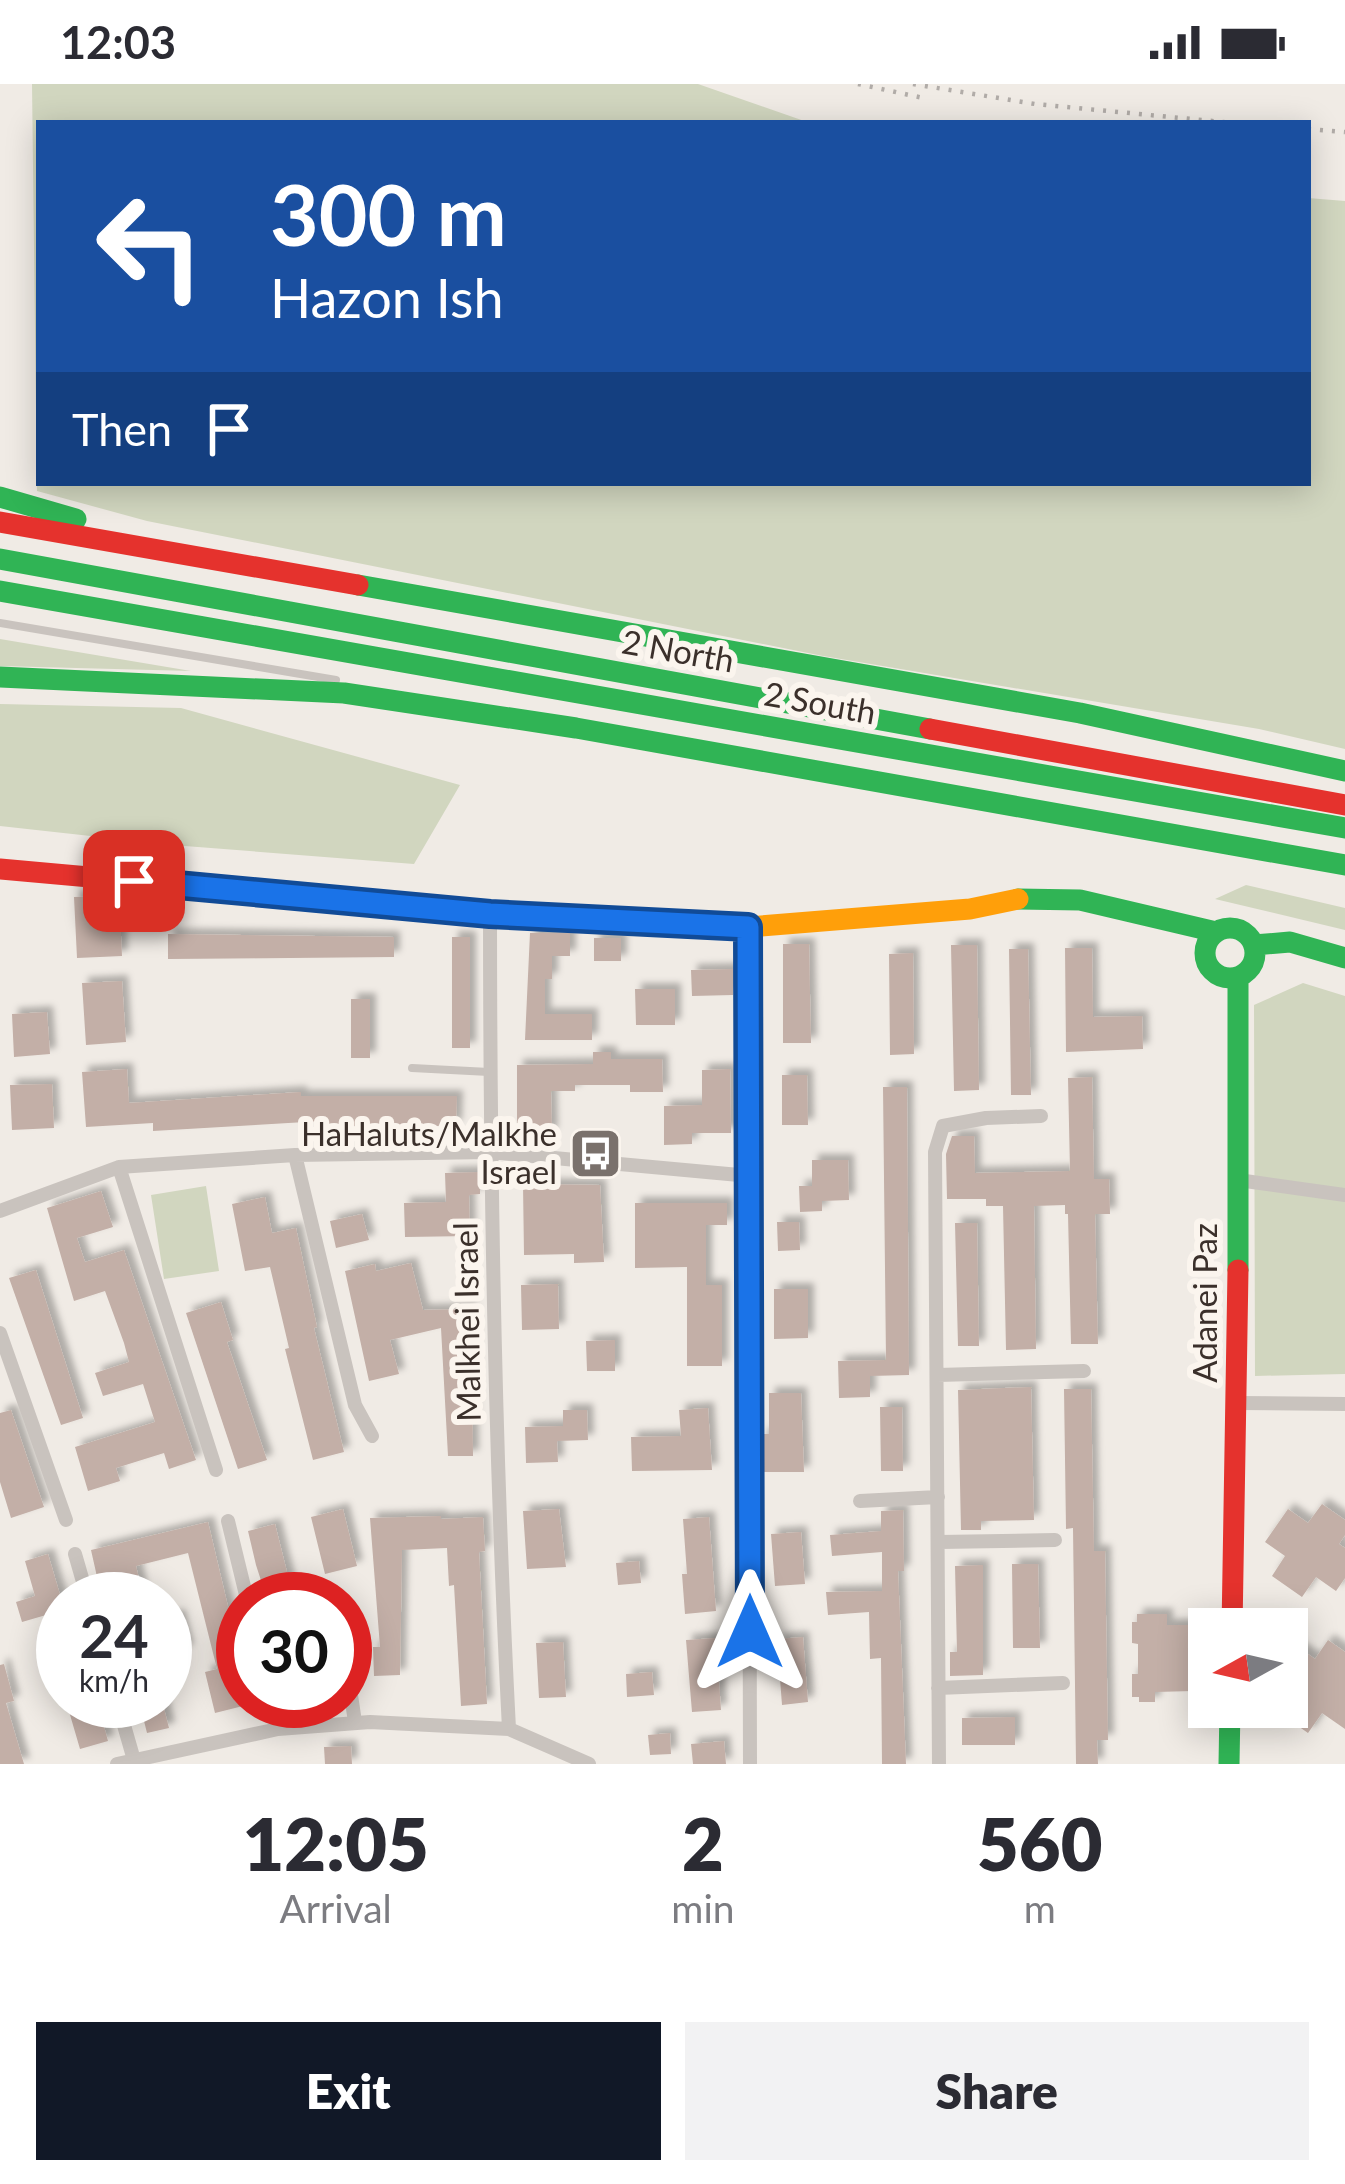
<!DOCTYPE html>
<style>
body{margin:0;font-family:Lato,sans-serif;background:#f2f2f3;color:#2b2b33;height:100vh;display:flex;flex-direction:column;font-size:45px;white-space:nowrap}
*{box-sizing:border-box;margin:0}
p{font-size:39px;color:#7c7c81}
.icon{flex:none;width:66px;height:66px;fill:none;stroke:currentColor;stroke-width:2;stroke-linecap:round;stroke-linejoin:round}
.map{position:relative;height:1680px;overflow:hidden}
.drawer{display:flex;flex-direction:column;background:#fff;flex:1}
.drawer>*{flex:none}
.top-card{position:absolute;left:36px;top:36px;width:1275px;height:366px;border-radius:0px;box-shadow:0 6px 30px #0003;background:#1a4fa0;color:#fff;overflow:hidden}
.needle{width:78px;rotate:262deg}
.controls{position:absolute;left:1188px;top:1524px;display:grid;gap:24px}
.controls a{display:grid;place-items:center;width:120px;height:120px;border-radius:0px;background:#fff;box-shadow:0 6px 30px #0003;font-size:60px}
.speed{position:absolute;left:36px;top:1488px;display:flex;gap:24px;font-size:60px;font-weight:700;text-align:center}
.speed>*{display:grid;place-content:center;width:156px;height:156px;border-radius:50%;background:#fff;box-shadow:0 6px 30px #0003;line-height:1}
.speed small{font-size:30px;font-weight:400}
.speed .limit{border:18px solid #d22;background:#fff;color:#111}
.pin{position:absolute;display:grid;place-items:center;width:102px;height:102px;color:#fff;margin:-51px;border-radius:24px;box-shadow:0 6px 18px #0006}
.me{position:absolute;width:132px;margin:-66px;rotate:0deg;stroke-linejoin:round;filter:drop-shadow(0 0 9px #0008)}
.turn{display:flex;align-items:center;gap:42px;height:252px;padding:0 36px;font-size:54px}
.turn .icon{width:156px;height:156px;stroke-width:2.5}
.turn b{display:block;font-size:84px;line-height:102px}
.then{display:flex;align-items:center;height:114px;padding:0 36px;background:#0003;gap:24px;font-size:45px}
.eta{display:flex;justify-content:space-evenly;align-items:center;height:204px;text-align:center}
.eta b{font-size:72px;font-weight:800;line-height:84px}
.button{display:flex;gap:24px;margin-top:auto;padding:24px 36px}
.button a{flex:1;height:138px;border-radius:0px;background:#111827;color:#fff;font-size:48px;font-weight:800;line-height:138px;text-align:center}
.button a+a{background:#f2f2f3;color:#2b2b33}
.status{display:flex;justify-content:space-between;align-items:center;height:84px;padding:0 60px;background:#fff;direction:ltr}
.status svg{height:33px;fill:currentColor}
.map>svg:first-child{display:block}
.green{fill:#d1d6bf}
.building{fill:#c3afa7;filter:url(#shadow)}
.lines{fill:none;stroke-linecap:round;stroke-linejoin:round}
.lane{stroke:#c9c3be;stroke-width:8}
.street{stroke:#c9c3be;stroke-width:14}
.fast{stroke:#30b455;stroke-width:21}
.slow{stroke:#ff9f0a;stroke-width:21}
.jam{stroke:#e5322d;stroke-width:21}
.rail{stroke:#b1aca8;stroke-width:4.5;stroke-dasharray:3 9;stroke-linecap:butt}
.route-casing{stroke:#114b97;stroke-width:30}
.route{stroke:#1a73e8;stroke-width:21}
.labels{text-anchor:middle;stroke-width:12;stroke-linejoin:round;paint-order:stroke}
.street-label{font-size:33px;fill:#3b302b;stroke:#fbf5ee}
.poi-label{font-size:33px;fill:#3b302b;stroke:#fbf5ee;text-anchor:end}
</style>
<div class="status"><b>12:03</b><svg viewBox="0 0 49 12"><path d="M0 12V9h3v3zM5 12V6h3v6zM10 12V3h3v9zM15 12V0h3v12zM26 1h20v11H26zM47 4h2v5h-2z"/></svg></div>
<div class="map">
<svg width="1345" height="1680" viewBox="0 0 1345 1680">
<defs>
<filter id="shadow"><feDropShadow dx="6" dy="-6" stdDeviation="3" flood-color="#0004"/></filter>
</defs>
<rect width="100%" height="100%" fill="#f0ebe5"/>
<!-- green -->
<path class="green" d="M 32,0 L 698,0 L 810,39 L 39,39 L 39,399 L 1308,399 L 1308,114 L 1345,117 L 1345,665 L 1259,645 L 823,572 L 147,437 L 37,407 Z
M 0,555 L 191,587 L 0,582 Z
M 0,620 L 181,624 L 460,701 L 414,780 L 172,761 L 0,742 Z
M 1246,801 L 1345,824 L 1345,846 L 1215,815 Z
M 1303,899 L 1345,912 L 1345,1290 L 1255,1292 L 1254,921 Z
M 206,1102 L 219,1187 L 164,1195 L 151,1111 Z"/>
<!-- building -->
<path class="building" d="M 119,811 L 122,872 L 77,874 L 74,813 Z
M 530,849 L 570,849 L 570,872 L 552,872 L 552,895 L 545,895 L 545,930 L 592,930 L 592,956 L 525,956 Z
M 168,850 L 394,853 L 394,873 L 168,875 Z
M 452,853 L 470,853 L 470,964 L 452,964 Z
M 594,854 L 621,854 L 621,877 L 594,877 Z
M 783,860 L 809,860 L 811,959 L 783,959 Z
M 951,861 L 977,861 L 979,1006 L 954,1007 Z
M 1065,864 L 1092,864 L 1093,933 L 1142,932 L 1143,965 L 1066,968 Z
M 1009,865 L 1028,865 L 1031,1011 L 1011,1011 Z
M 913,869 L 914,970 L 890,971 L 889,870 Z
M 733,885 L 733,911 L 692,912 L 691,886 Z
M 122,897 L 126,958 L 86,961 L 82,899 Z
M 635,905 L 675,905 L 675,941 L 636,941 Z
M 351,915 L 370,915 L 370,974 L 351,974 Z
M 47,928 L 50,970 L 14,973 L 12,930 Z
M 593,968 L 611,968 L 611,975 L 662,975 L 663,1008 L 630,1008 L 630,1001 L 575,1001 L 575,1007 L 551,1007 L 552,1050 L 517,1050 L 517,981 L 593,980 Z
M 127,985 L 129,1019 L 301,1008 L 301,1012 L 457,1012 L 456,1042 L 322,1042 L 322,1037 L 153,1047 L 153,1039 L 86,1043 L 82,988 Z
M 730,985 L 731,1049 L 692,1049 L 692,1060 L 664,1061 L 664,1022 L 702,1021 L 702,986 Z
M 782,991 L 807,991 L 808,1041 L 782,1041 Z
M 1092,993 L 1094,1095 L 1109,1095 L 1110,1130 L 1095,1130 L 1098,1260 L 1071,1260 L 1068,1130 L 1065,1130 L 1065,1121 L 1034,1122 L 1036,1265 L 1006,1266 L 1003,1122 L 986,1122 L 986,1115 L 947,1115 L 946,1070 L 952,1052 L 974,1052 L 975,1089 L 1070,1087 L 1068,994 Z
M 52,1000 L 54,1044 L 12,1046 L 10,1001 Z
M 883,1003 L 907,1003 L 909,1291 L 870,1292 L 870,1313 L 839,1314 L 838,1277 L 886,1276 Z
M 812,1076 L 848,1076 L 849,1116 L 822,1117 L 822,1127 L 800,1128 L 799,1102 L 812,1102 Z
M 480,1088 L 480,1110 L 469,1111 L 470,1152 L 405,1153 L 404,1119 L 446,1118 L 445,1089 Z
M 523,1100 L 600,1101 L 604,1178 L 574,1179 L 574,1170 L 524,1171 Z
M 101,1107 L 113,1143 L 77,1154 L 85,1178 L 124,1166 L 196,1376 L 169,1385 L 164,1369 L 116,1384 L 120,1397 L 88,1407 L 75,1363 L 155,1338 L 143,1300 L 103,1312 L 95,1289 L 129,1278 L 124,1259 L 105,1207 L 74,1217 L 47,1124 Z
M 265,1113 L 272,1149 L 296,1144 L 317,1243 L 314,1244 L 344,1368 L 313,1376 L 285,1265 L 289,1264 L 270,1183 L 245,1187 L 232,1120 Z
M 635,1119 L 727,1119 L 727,1141 L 706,1141 L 706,1201 L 722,1201 L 722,1282 L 687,1282 L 687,1183 L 635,1184 Z
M 362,1130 L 369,1156 L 336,1164 L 330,1137 Z
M 777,1138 L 799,1138 L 800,1166 L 778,1167 Z
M 955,1139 L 977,1139 L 979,1262 L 958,1262 Z
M 411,1179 L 423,1226 L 471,1225 L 473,1372 L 448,1372 L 441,1244 L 390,1256 L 399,1290 L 369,1297 L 345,1187 L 375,1180 L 376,1187 Z
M 36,1186 L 83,1334 L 61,1341 L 9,1194 Z
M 558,1200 L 559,1245 L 522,1246 L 521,1201 Z
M 774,1205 L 808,1205 L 808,1254 L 774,1255 Z
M 221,1218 L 233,1256 L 227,1258 L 267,1376 L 238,1385 L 186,1229 Z
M 615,1256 L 615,1287 L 587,1287 L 586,1257 Z
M 1031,1303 L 1034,1436 L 981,1437 L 981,1446 L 961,1446 L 958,1306 Z
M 1064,1305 L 1091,1305 L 1094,1467 L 1105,1467 L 1108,1656 L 1097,1656 L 1098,1680 L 1076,1680 L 1073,1444 L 1066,1445 Z
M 769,1309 L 801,1309 L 804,1388 L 762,1388 L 762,1350 L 769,1350 Z
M 880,1323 L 902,1323 L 903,1387 L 881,1387 Z
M 708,1324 L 712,1386 L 632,1387 L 631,1353 L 681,1352 L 679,1326 Z
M 11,1326 L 44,1423 L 11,1434 L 0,1398 L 0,1329 Z
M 563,1326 L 587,1326 L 588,1356 L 557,1357 L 558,1378 L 526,1379 L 525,1343 L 563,1342 Z
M 1322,1420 L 1345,1436 L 1345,1451 L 1339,1460 L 1345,1464 L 1345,1494 L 1336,1507 L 1316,1493 L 1302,1513 L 1272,1492 L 1285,1472 L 1265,1458 L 1288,1425 L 1308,1439 Z
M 343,1425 L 357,1482 L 325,1490 L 311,1433 Z
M 559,1425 L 566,1483 L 527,1485 L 523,1427 Z
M 903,1426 L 904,1487 L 898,1487 L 906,1680 L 882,1680 L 881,1574 L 870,1575 L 869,1528 L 828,1531 L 826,1508 L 882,1507 L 882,1468 L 832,1472 L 830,1451 L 881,1447 L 881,1427 Z
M 441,1432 L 441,1435 L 483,1433 L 485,1467 L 479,1468 L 487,1620 L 461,1622 L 454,1501 L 449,1502 L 447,1464 L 402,1466 L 400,1591 L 374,1592 L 373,1563 L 380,1563 L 370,1434 Z
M 709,1433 L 716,1527 L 685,1530 L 682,1490 L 687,1490 L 683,1435 Z
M 208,1438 L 243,1586 L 243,1622 L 215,1629 L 205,1588 L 217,1585 L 188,1469 L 136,1482 L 143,1512 L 102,1515 L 91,1466 Z
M 275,1440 L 289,1496 L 295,1515 L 267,1515 L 256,1481 L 248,1447 Z
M 801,1448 L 805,1500 L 775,1502 L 771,1450 Z
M 48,1470 L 63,1521 L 63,1579 L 59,1579 L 46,1531 L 22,1538 L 16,1518 L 35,1512 L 25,1477 Z
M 639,1477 L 641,1499 L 618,1501 L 616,1479 Z
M 1012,1480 L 1038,1480 L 1040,1564 L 1013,1564 Z
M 983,1481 L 983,1591 L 950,1592 L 950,1568 L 957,1568 L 955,1482 Z
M 1137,1530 L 1167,1530 L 1167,1541 L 1193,1541 L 1193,1607 L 1155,1608 L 1155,1618 L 1139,1618 L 1139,1613 L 1132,1613 L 1132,1590 L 1138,1590 L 1138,1560 L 1132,1559 L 1132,1538 L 1137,1538 Z
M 179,1531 L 188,1566 L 165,1572 L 165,1535 Z
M 803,1553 L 808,1618 L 782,1621 L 777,1555 Z
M 716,1554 L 721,1626 L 692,1628 L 686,1556 Z
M 1328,1556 L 1345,1568 L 1345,1645 L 1322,1629 L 1308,1649 L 1278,1628 L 1287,1623 L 1292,1608 L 1287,1605 L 1287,1572 L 1295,1561 L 1315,1575 Z
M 563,1558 L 566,1613 L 539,1614 L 536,1559 Z
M 4,1580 L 14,1617 L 6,1619 L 24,1680 L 0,1680 L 0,1581 Z
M 652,1588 L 654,1611 L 627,1613 L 626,1590 Z
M 66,1617 L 97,1617 L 108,1657 L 80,1665 Z
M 139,1617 L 162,1617 L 169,1644 L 147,1649 Z
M 1015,1633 L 1015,1661 L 962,1661 L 962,1634 Z
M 670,1649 L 671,1670 L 650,1671 L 648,1651 Z
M 724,1657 L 726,1680 L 693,1680 L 691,1660 Z
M 351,1662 L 352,1680 L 325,1680 L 324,1663 Z"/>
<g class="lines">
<!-- lane -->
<path class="lane" d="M 0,539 L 336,596
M 412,984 L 489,988"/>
<!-- street -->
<path class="street" d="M 490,830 C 490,1102 495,1373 509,1645
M 748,843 L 750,1680
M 295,1071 L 355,1321 L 372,1352
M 119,1083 L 216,1386
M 1238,1096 L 1345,1111
M 0,1127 L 119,1083 L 295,1071 L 490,1068 L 750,1092
M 0,1249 L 66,1436
M 938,1291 L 1084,1287
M 1238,1319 L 1345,1320
M 860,1417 L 938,1413
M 228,1437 L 247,1515
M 940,1458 L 1055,1456
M 75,1470 L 88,1515
M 336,1512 L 336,1515
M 345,1571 L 355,1638
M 938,1604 L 1063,1599
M 117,1617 L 134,1676
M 271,1617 L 278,1645
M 117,1680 L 278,1645 L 370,1638 L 509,1645 L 589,1680
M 939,1680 L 935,1068 L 943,1042 L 986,1034 L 1041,1032"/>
<!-- fast -->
<path class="fast" d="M 0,413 L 76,435
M 0,475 L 930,645
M 358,501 L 1080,629 L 1345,687
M 0,507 L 1345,744
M 0,593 L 344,609 L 576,644 L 1345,781
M 1018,815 L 1080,816 L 1216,848
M1205 869a25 25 0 1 1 50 0a25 25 0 1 1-50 0Z
M 1254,861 L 1290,858 L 1345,874
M 1238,893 L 1238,1186
M 1229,1680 L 1230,1623"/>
<!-- slow -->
<path class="slow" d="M 524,832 L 748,843 L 970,825 L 1018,815"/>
<!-- jam -->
<path class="jam" d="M 0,438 L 358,501
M 930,645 L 1345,721
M 0,785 L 524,832
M 1232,1545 L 1238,1186"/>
<!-- rail -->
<path class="rail" d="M 858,0 L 928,15
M 913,0 L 1035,20 L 1233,39
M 1308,45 L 1345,48"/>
</g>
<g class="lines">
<defs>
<path id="route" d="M 134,797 L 490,830 L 748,843 L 750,1548"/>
</defs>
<!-- route casing -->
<use href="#route" class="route-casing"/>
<!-- route -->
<use href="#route" class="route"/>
</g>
<!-- icons -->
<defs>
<symbol id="bus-square" viewBox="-11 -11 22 22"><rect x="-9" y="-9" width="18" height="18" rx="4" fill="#7a716c" stroke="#fbf5ee"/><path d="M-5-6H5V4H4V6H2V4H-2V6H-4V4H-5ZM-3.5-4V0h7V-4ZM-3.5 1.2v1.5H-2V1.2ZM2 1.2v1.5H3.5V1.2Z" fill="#fff"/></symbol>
</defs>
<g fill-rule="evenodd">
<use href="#bus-square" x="566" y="1040" width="59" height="59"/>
</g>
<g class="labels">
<!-- street labels -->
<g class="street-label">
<text transform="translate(678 567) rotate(10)" y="12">2 North</text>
<text transform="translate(820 619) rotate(10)" y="12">2 South</text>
<text transform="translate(1205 1219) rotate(-90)" y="12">Adanei Paz</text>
<text transform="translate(467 1238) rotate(-91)" y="12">Malkhei Israel</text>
</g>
<!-- poi labels -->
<g class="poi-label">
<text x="557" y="1062">HaHaluts/Malkhe<tspan x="557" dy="38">Israel</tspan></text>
</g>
</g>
</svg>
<div class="controls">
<a><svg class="needle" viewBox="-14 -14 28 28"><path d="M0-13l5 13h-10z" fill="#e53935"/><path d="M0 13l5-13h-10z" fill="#7c7c81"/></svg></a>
</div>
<div class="speed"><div>24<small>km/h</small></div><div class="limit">30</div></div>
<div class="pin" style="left:134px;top:797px;background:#d93025"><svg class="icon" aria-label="arrive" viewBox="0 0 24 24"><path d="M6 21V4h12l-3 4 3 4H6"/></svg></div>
<svg class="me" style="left:750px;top:1548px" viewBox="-20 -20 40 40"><path d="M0-17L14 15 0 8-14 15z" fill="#1a73e8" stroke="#fff" stroke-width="4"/></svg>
<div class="top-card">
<div class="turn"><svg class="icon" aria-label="left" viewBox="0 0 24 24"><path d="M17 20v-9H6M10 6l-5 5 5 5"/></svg><div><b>300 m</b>Hazon Ish</div></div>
<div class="then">Then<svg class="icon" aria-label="arrive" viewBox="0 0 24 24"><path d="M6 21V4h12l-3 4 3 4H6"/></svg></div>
</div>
</div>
<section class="drawer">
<div class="eta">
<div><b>12:05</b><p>Arrival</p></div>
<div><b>2</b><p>min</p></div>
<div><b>560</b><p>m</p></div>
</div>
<div class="button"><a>Exit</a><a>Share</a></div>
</section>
